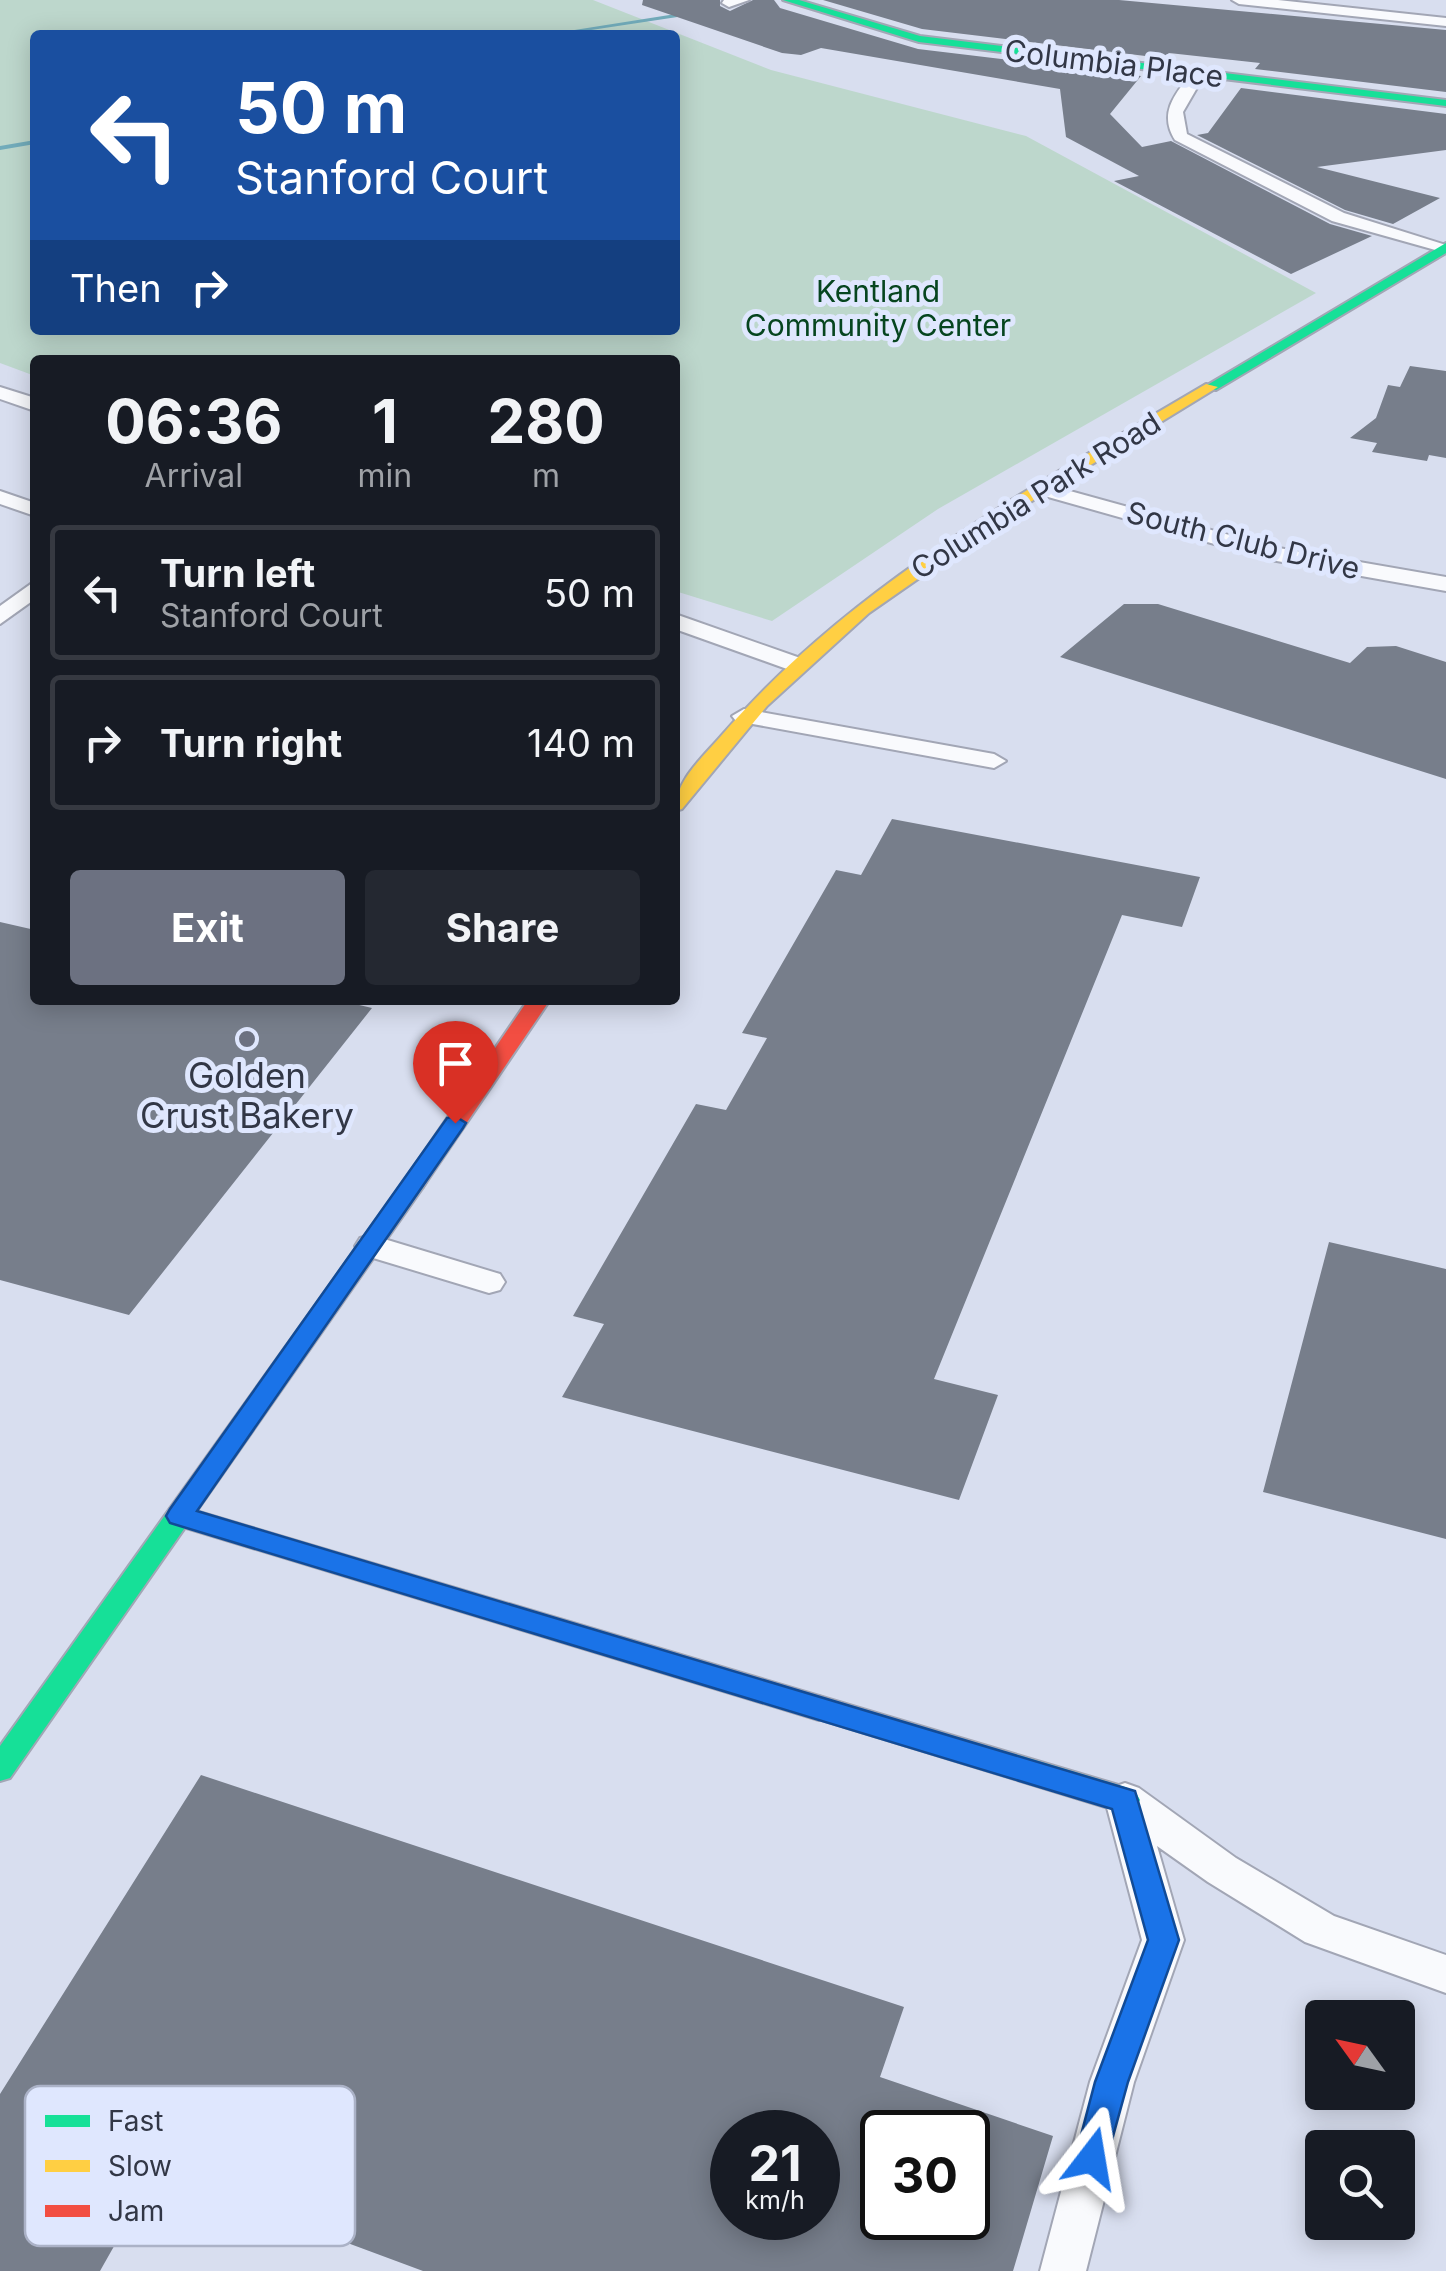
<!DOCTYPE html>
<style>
body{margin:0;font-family:Inter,sans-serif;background:#242831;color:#f1f3f6;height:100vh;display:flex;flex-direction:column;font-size:38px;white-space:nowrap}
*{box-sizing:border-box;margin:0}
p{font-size:32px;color:#9ea1a6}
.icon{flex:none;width:55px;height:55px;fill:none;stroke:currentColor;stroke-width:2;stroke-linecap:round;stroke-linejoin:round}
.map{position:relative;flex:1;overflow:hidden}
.side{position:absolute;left:30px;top:355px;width:650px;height:650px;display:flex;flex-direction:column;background:#171b24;border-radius:10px;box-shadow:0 5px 25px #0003}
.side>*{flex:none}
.banner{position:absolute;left:30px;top:30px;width:650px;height:305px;border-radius:10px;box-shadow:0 5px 25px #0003;background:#1a4fa0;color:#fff;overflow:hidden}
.needle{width:65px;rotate:303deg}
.fabs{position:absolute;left:1305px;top:2000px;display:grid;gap:20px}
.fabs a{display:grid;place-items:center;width:110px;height:110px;border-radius:10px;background:#171b24;box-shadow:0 5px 25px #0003;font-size:50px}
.speed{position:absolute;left:710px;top:2110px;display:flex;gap:20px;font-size:50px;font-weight:700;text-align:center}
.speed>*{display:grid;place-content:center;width:130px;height:130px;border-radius:50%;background:#171b24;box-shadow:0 5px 25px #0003;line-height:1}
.speed small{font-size:25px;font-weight:400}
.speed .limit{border:5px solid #111;border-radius:15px;background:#fff;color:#111}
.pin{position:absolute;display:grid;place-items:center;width:85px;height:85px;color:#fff;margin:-102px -42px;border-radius:50% 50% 50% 0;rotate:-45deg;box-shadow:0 0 10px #0007}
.pin .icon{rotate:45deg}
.me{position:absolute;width:110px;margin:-55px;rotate:14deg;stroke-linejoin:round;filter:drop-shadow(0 0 8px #0008)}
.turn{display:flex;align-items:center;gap:35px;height:210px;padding:0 40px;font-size:45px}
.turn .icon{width:130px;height:130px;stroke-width:2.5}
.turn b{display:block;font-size:70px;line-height:85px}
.then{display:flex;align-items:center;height:95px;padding:0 40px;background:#0003;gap:20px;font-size:38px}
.eta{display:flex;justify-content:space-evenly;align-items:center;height:170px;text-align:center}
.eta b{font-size:60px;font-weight:700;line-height:70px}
.primary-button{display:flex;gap:20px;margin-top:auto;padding:20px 40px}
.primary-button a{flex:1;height:115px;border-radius:10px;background:#6c7181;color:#fff;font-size:40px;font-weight:700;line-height:115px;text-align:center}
.primary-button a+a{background:#242831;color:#f1f3f6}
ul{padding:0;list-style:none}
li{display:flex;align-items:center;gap:30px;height:135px;margin:0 20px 15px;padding:0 20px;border:5px solid #363941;border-radius:10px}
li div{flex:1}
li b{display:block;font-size:38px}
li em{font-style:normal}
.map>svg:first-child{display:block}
.green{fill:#bdd7cc;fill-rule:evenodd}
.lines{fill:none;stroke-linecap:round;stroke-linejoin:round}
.stream{fill:#72acbb;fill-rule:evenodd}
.building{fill:#777e8b;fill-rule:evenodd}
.street-casing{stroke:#a2a6b5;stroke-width:4}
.fast-casing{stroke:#a2a6b5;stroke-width:4}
.slow-casing{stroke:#a2a6b5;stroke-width:4}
.jam-casing{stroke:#a2a6b5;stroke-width:4}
.street{fill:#f9fafd;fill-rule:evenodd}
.fast{fill:#16e098;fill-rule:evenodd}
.slow{fill:#ffcf43;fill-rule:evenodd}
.jam{fill:#f24e42;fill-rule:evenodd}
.route{fill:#1a73e8;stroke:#114b97;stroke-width:2.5}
.poi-dot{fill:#6c7181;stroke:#dfe7fe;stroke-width:4}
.labels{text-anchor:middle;stroke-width:10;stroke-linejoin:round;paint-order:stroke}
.far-street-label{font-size:30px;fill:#323746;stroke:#dfe7fe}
.far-park-label{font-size:30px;fill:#06451f;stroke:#dfe7fe}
.poi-label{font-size:35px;fill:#323746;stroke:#dfe7fe}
.key{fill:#dfe7fe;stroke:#abb2c7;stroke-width:2.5}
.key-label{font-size:28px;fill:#323746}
</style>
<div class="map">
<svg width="1446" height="2271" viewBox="0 0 1446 2271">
<rect width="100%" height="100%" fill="#d8deef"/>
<!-- green -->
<path class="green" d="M 0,0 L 593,0 L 771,70 L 1026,136 L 1316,293 L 938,509 L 772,621 L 675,591 L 675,360 L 35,360 L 35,376 L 0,363 ZM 35,35 L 675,35 L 675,330 L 35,330 Z"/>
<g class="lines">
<!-- stream -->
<path class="stream" d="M 682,13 L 684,16 L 558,35 L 543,35 Z
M 478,33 L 482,34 L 483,35 L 475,35 Z
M 35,140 L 35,144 L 0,150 L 0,146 Z"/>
</g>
<!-- building -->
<path class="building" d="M 643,0 L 720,0 L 720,6 L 730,11 L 753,0 L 774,0 L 780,8 L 918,49 L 1141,76 L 1110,114 L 1142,147 L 1171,141 L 1330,224 L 1372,236 L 1291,274 L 1114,181 L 1139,176 L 1066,137 L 1060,89 L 821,48 L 801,55 L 782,53 L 642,5 Z
M 823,0 L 1119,0 L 1446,30 L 1446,92 L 1255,69 L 1260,63 L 1169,53 L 1162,58 L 922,29 Z
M 1241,88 L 1446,114 L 1446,150 L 1317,167 L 1440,198 L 1393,224 L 1345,210 L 1197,135 L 1208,133 Z
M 1410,366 L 1446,371 L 1446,458 L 1429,455 L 1427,461 L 1372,452 L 1377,443 L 1350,438 L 1376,418 L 1388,385 L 1400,387 Z
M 1124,604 L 1158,604 L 1350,663 L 1367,647 L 1396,646 L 1446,662 L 1446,779 L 1060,657 Z
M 892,819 L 1200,877 L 1182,927 L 1122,915 L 934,1379 L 998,1395 L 959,1500 L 562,1397 L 604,1324 L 573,1316 L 696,1104 L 726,1110 L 767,1038 L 742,1033 L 836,870 L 861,875 Z
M 0,922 L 35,930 L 35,1000 L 338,1000 L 372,1008 L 129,1315 L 0,1280 Z
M 1329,1242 L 1446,1269 L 1446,1539 L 1263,1492 Z
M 201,1775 L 904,2007 L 880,2077 L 1053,2136 L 1013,2271 L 423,2271 L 156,2172 L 100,2271 L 0,2271 L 0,2094 ZM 732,2132 L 818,2132 L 818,2218 L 732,2218 ZM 882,2132 L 968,2132 L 968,2218 L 882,2218 Z"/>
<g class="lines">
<defs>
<path id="street" d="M 724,0 L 749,0 L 729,7 L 722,3 Z
M 1232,0 L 1278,0 L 1446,18 L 1446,26 L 1239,4 Z
M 1193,71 L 1205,74 L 1183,112 L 1187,134 L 1344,213 L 1446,245 L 1446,253 L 1332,221 L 1175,140 C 1158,113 1175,94 1193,71 Z
M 0,387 L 35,398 L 35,411 L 0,399 Z
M 1041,483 L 1273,547 L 1446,577 L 1446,591 L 1271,560 L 1034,493 L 1031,489 Z
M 0,491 L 35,503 L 35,516 L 0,504 Z
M 35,581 L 35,599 L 0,624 L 0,606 Z
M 675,614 L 803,659 L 807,664 L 795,671 L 787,669 L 675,629 Z
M 744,709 L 994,754 L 1006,761 L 994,768 L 736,721 L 732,716 Z
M 371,1235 L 500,1274 L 505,1282 L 500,1290 L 489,1293 L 360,1254 L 355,1246 L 360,1238 Z
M 1125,1783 L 1139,1788 L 1236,1858 L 1334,1916 L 1446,1955 L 1446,1993 L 1305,1942 L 1208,1882 L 1157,1846 L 1184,1940 L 1134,2082 L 1086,2271 L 1040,2271 L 1090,2082 L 1142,1940 L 1105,1800 L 1111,1788 Z"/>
<path id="fast" d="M 783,0 L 799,0 L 920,36 L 1446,100 L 1446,106 L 919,42 Z
M 1446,243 L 1446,253 L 1216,390 L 1204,387 Z
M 415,1174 L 423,1177 L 426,1182 L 423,1187 L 10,1778 L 0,1781 L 0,1746 L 407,1177 Z
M 819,1696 L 1125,1787 L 1135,1791 L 1140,1800 L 1135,1809 L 1125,1813 L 809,1716 L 805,1708 L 809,1700 Z"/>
<path id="slow" d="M 1206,384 L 1218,387 L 1014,512 L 869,613 L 767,706 L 682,809 L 675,811 C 675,781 702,758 721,736 C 854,582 1034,486 1206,384 Z"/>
<path id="jam" d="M 528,1000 L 550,1000 L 423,1187 L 407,1187 L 404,1182 L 407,1177 Z
M 179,1506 L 819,1696 L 829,1700 L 833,1708 L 829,1716 L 819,1720 L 170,1523 L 166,1516 L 170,1509 Z"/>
</defs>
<!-- street casing -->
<use href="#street" class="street-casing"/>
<!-- fast casing -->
<use href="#fast" class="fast-casing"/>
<!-- slow casing -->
<use href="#slow" class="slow-casing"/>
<!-- jam casing -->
<use href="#jam" class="jam-casing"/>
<!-- street -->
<use href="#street" class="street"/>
<!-- fast -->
<use href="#fast" class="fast"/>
<!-- slow -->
<use href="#slow" class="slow"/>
<!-- jam -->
<use href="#jam" class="jam"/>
</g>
<!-- route -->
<path class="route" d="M 455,1116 L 466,1123 L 463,1128 L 197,1511 L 1135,1791 L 1179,1940 L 1128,2082 L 1104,2169 L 1092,2174 L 1080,2169 L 1075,2158 L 1095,2082 L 1148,1940 L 1112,1809 L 170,1523 L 166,1516 L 170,1509 L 447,1118 Z"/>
<!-- markers -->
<circle class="poi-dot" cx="247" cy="1039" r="10"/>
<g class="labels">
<!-- far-street labels -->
<g class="far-street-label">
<text transform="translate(1114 64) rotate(7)" y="10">Columbia Place</text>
<text transform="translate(1036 496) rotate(-32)" y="10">Columbia Park Road</text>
<text transform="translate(1243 541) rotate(14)" y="10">South Club Drive</text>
</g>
<!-- far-park labels -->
<g class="far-park-label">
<text x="878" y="302">Kentland<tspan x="878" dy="34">Community Center</tspan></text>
</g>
<!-- poi labels -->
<g class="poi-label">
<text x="247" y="1088">Golden<tspan x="247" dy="40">Crust Bakery</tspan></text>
</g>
</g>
<!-- legend -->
<rect x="25" y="2086" width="330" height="160" rx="15" class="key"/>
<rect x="45" y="2115" width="45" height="12" fill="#16e098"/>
<rect x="45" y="2160" width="45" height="12" fill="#ffcf43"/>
<rect x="45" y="2205" width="45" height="12" fill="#f24e42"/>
<g class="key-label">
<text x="108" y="2131">Fast</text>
<text x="108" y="2176">Slow</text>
<text x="108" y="2221">Jam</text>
</g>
</svg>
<div class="fabs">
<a><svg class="needle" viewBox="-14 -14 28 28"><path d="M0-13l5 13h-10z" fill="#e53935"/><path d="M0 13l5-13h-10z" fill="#9ea1a6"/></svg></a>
<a><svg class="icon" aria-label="search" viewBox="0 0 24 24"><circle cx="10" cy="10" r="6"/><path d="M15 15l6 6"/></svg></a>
</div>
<div class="speed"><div>21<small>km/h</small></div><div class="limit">30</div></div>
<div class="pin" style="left:455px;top:1123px;background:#d93025"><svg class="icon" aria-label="arrive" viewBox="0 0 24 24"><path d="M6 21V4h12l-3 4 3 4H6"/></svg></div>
<svg class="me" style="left:1092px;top:2158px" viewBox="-20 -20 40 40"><path d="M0-17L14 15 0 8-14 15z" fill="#1a73e8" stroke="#fff" stroke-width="4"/></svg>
<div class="banner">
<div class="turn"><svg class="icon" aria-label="left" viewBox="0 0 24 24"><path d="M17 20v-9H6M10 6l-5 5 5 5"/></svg><div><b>50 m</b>Stanford Court</div></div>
<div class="then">Then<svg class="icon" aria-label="right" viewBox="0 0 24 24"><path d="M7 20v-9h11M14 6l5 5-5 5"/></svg></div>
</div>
<section class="side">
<div class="eta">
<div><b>06:36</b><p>Arrival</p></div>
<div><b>1</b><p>min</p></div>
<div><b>280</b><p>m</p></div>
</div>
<ul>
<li><svg class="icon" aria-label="left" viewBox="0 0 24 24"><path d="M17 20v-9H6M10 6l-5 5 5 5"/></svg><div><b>Turn left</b><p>Stanford Court</p></div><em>50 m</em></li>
<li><svg class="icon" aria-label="right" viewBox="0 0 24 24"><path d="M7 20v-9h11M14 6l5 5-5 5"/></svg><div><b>Turn right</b></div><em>140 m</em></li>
</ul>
<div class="primary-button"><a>Exit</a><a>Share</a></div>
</section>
</div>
